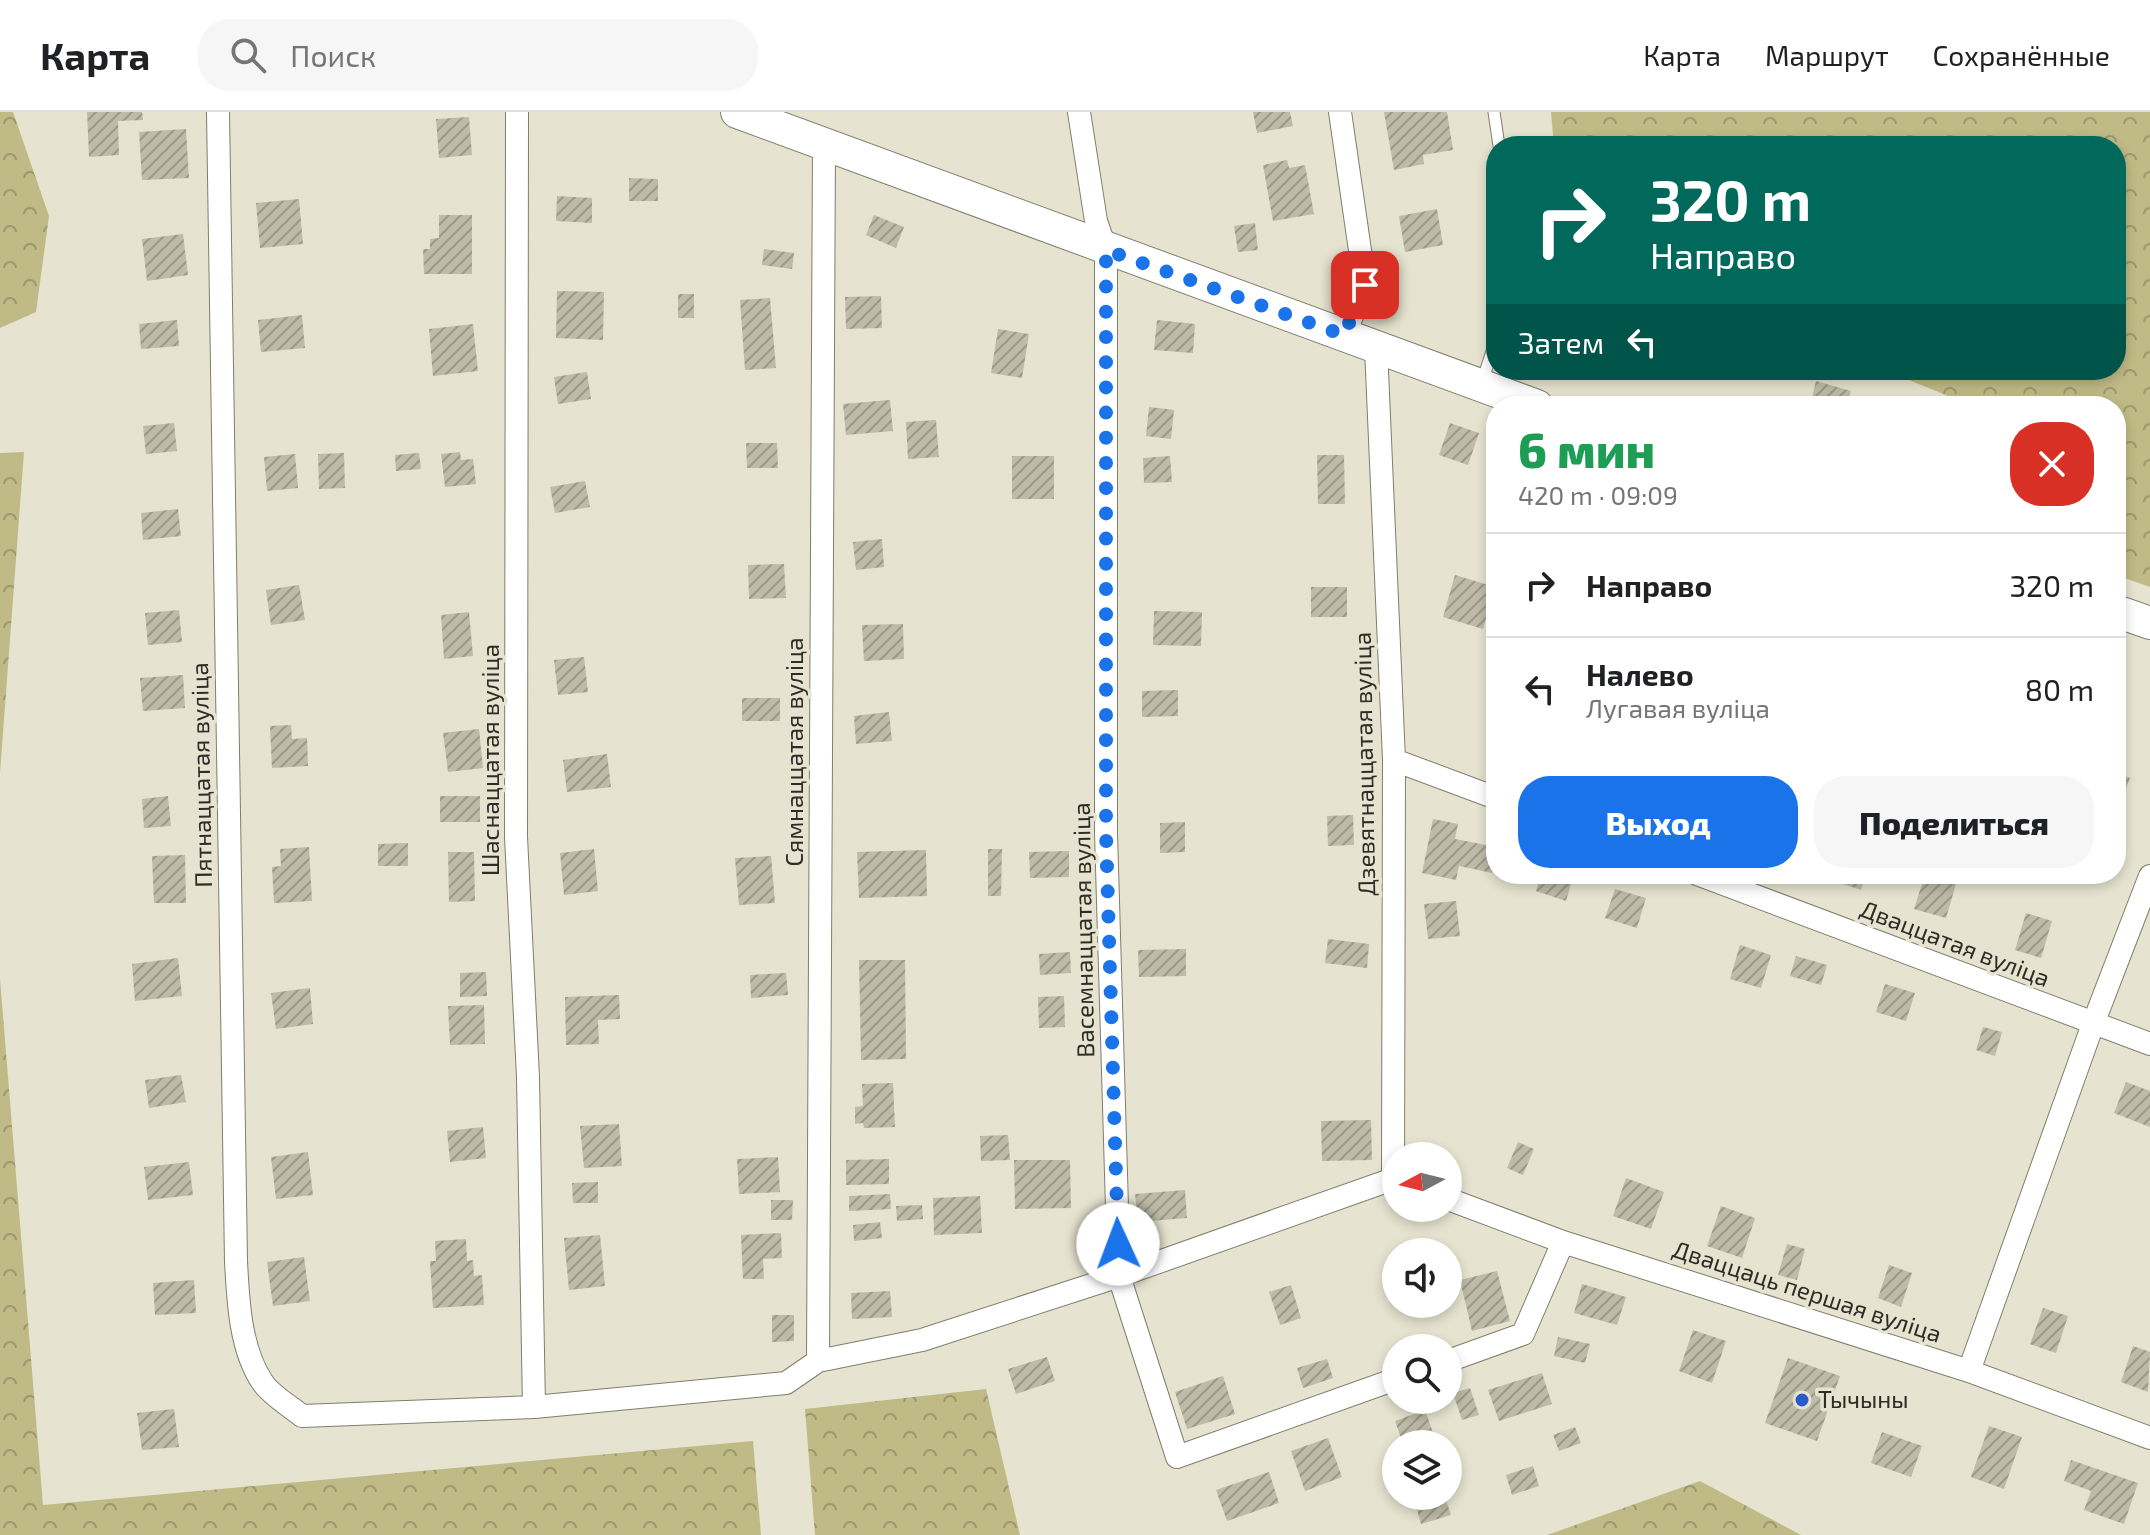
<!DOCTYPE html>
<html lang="ru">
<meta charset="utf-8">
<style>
body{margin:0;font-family:"Exo 2",sans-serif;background:#f6f6f6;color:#202124;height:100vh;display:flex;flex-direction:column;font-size:30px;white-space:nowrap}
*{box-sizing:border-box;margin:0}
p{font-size:26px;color:#757577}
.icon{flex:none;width:44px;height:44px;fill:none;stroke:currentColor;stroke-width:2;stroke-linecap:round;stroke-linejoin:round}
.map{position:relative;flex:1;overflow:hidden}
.sheet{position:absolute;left:1486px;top:284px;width:640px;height:488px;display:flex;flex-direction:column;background:#fff;border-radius:32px;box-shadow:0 4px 12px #0003}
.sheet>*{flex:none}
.banner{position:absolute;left:1486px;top:24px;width:640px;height:244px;border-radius:32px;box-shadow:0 4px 12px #0003;background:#00695c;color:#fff;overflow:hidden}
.needle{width:52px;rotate:263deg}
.controls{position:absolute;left:1382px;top:1030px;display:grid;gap:16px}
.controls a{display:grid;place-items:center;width:80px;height:80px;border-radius:50%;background:#fff;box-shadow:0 4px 12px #0003;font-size:40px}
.pin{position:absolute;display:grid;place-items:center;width:68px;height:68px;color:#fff;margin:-34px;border-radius:16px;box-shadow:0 4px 12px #0006}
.me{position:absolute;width:88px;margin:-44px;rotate:358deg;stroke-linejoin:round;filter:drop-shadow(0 0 6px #0008)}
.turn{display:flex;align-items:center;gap:28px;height:168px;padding:0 32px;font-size:36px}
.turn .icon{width:104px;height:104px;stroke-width:2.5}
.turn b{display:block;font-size:56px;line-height:68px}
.then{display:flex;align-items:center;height:76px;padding:0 32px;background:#0003;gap:16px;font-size:30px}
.round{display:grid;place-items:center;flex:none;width:84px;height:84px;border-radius:32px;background:#f6f6f6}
.overview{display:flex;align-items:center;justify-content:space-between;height:136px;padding:0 32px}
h1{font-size:48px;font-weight:800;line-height:60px;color:#1e9e55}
.button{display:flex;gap:16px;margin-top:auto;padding:16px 32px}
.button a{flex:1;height:92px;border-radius:32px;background:#1a73e8;color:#fff;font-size:32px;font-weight:800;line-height:92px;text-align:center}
.button a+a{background:#f6f6f6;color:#202124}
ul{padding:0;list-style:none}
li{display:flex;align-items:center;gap:24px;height:104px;padding:0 32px;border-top:2px solid #e0e0e0}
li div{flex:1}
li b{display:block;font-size:30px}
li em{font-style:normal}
header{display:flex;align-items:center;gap:48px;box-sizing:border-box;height:112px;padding:0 40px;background:#fff;border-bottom:2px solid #e0e0e0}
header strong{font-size:38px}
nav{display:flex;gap:44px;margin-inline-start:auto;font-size:28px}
.search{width:560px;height:72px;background:#f6f6f6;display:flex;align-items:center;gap:20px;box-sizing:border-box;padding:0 28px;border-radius:32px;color:#757577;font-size:30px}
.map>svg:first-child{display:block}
.forest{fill:url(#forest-crowns)}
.building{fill:url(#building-hatch)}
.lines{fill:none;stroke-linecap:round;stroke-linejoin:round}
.lane-casing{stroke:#807e6c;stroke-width:13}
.street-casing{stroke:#807e6c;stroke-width:24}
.secondary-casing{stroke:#807e6c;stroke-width:34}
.lane{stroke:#fff;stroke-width:11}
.street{stroke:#fff;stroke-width:22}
.secondary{stroke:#fff;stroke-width:32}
.route{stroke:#1a73e8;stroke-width:14;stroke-dasharray:0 25.2}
.poi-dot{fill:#295bc9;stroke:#e6e4d0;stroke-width:3}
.labels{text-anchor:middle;stroke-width:7;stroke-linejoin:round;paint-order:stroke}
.street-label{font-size:24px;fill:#2d2d25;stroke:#e6e4d0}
.poi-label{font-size:24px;fill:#2d2d25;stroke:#e6e4d0;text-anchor:start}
</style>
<header>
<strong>Карта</strong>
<div class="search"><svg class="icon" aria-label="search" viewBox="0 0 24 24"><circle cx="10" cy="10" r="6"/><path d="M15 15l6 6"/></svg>Поиск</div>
<nav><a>Карта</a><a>Маршрут</a><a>Сохранённые</a></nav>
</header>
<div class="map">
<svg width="2150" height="1423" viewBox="0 0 2150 1423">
<defs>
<pattern id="forest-crowns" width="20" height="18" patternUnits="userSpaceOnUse" patternTransform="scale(2)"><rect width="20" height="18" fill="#c0ba86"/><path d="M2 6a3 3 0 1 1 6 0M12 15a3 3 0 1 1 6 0" fill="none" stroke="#9c986d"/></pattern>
<pattern id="building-hatch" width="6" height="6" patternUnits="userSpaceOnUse" patternTransform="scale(2)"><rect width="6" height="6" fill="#bebca8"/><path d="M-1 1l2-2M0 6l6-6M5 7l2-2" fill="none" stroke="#9b9989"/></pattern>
</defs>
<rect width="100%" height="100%" fill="#e6e4d0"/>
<!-- forest -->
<path class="forest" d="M 0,0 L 13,0 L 49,104 L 36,200 L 0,216 Z
M 1551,0 L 2150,0 L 2150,475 L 2116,463 L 2116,294 L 1973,294 L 1884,258 L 2116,258 L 2116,34 L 1554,34 Z
M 24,340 L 0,661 L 0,341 Z
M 0,867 L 43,1393 L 753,1329 L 761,1423 L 0,1423 Z
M 986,1277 L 1020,1423 L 815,1423 L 805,1297 Z
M 1700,1369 L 1801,1423 L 1547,1423 Z"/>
<!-- building -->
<path class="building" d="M 87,0 L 142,0 L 143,8 L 118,9 L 119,43 L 89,45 Z
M 1253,0 L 1290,0 L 1293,14 L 1257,21 Z
M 1384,0 L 1447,0 L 1453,38 L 1423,43 L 1424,52 L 1394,58 Z
M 469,5 L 472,43 L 439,46 L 436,7 Z
M 186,17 L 189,66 L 142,68 L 139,20 Z
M 1287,48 L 1289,56 L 1305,53 L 1314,102 L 1273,109 L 1263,53 Z
M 629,66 L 658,67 L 658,89 L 629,89 Z
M 557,84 L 592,86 L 592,111 L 556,109 Z
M 299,87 L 303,132 L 260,136 L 256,91 Z
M 1437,97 L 1443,133 L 1405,140 L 1399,104 Z
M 439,103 L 472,103 L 472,162 L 424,162 L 423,137 L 430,137 L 430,127 L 439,126 Z
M 874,103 L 904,115 L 896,136 L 866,123 Z
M 1255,111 L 1258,138 L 1238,140 L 1234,114 Z
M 183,122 L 188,163 L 147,169 L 142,127 Z
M 764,137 L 794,141 L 792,157 L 762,153 Z
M 557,179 L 604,180 L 603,228 L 556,226 Z
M 678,182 L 694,182 L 694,206 L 678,206 Z
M 881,184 L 882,216 L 846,217 L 845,185 Z
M 770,186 L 776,256 L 745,258 L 740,188 Z
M 302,203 L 305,236 L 261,240 L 258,208 Z
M 177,208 L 179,234 L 141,237 L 139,212 Z
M 1157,208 L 1195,212 L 1193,241 L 1154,238 Z
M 473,212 L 478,259 L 433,264 L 429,217 Z
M 998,217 L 1029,222 L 1022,266 L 991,261 Z
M 587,260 L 591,287 L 558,292 L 554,265 Z
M 1816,269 L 1851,279 L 1847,294 L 1810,294 Z
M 890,288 L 893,319 L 846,323 L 843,292 Z
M 1149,295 L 1174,298 L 1171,327 L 1146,324 Z
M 936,308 L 939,345 L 908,347 L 906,310 Z
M 174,311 L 177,339 L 146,342 L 143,314 Z
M 1450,311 L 1479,321 L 1468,353 L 1439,343 Z
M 746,331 L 777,331 L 778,356 L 747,356 Z
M 460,340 L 461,348 L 473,347 L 476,372 L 445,375 L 441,342 Z
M 344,341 L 345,376 L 319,377 L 318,342 Z
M 419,341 L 421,357 L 396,359 L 395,343 Z
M 295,342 L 298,376 L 267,379 L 264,345 Z
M 1317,343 L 1344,343 L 1345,392 L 1318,392 Z
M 1012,344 L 1054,344 L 1054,387 L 1012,387 Z
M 1170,344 L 1172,370 L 1144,371 L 1143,346 Z
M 585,369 L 590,395 L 555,401 L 550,375 Z
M 178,397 L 181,424 L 143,428 L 141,401 Z
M 882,427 L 884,455 L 856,458 L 853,430 Z
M 784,452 L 786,486 L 749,487 L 748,453 Z
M 1455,463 L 1495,475 L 1483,517 L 1443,505 Z
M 299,473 L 305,508 L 271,513 L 266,478 Z
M 1311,475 L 1347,475 L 1347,505 L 1311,505 Z
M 179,498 L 182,530 L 148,533 L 145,501 Z
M 1154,499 L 1202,500 L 1201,534 L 1153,533 Z
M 469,500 L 473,544 L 444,547 L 441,503 Z
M 903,512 L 904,547 L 864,549 L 862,513 Z
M 584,545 L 588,580 L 558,583 L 554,548 Z
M 183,563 L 185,596 L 143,599 L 140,566 Z
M 1178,578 L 1178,604 L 1142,605 L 1142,579 Z
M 742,586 L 780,586 L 780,609 L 742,609 Z
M 889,600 L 892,629 L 856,632 L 854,604 Z
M 291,613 L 292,627 L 307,626 L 308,654 L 272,656 L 270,614 Z
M 479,617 L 483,656 L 448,660 L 443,621 Z
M 607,642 L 611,675 L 567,680 L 563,648 Z
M 2116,660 L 2130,666 L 2119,695 L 2116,694 Z
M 168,684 L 171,714 L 144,716 L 142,687 Z
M 440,684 L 480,684 L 480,710 L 440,710 Z
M 1353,703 L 1354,733 L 1328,734 L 1327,704 Z
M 1433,707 L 1458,712 L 1455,727 L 1496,735 L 1492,761 L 1459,754 L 1456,768 L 1422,761 Z
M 1185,710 L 1185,740 L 1160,741 L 1160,711 Z
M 408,731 L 408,754 L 378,754 L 378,732 Z
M 309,735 L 312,789 L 274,791 L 272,755 L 281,754 L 280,737 Z
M 594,737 L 598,779 L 564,783 L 560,741 Z
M 988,737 L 1002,737 L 1001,784 L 988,784 Z
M 926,738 L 927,784 L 859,786 L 857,740 Z
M 1069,739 L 1069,765 L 1030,766 L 1029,740 Z
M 448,740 L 474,740 L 475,789 L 449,790 Z
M 185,743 L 186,791 L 154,791 L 152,744 Z
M 771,744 L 775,791 L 739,793 L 735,746 Z
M 1541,762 L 1574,762 L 1566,789 L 1536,779 Z
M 1837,762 L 1866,762 L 1861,778 L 1834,769 Z
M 1925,763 L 1956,772 L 1946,806 L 1914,797 Z
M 1615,777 L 1646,786 L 1637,816 L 1605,806 Z
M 1456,789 L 1460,824 L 1428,827 L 1424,792 Z
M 2026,801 L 2052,809 L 2041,846 L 2015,838 Z
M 1328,827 L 1369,832 L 1367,856 L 1325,851 Z
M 1740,833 L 1771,843 L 1761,876 L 1730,867 Z
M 1186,837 L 1186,864 L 1139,865 L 1138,838 Z
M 1070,840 L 1071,861 L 1040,863 L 1039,842 Z
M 1796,844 L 1827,853 L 1821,873 L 1790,864 Z
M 178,846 L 182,884 L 135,889 L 132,852 Z
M 859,848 L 905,848 L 906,947 L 861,948 Z
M 486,860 L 487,884 L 460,885 L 460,861 Z
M 786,861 L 788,883 L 751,886 L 750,863 Z
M 1885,872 L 1915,881 L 1906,909 L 1876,900 Z
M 310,876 L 313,912 L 276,917 L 271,881 Z
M 619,883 L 620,907 L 598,908 L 599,932 L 566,933 L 565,885 Z
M 1064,884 L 1065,915 L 1039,916 L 1038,885 Z
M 484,893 L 485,932 L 450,933 L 448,894 Z
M 1983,915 L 2002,920 L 1995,944 L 1976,938 Z
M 181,963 L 186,990 L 149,996 L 145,968 Z
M 2126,970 L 2150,979 L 2150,1015 L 2114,1001 Z
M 893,971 L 895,1015 L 864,1016 L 863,1011 L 855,1012 L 855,995 L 863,994 L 862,972 Z
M 1371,1008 L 1372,1048 L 1322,1049 L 1321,1009 Z
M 619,1012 L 622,1054 L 584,1056 L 580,1014 Z
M 483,1015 L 486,1046 L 450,1050 L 447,1019 Z
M 1008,1023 L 1010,1048 L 981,1049 L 980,1024 Z
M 1518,1030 L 1534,1037 L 1523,1063 L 1507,1056 Z
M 308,1040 L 313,1083 L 276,1087 L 271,1045 Z
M 778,1045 L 780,1080 L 739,1082 L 737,1047 Z
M 889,1047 L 889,1072 L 846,1073 L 846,1048 Z
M 1014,1048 L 1070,1048 L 1071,1096 L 1015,1097 Z
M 189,1050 L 193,1083 L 148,1088 L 144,1055 Z
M 1626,1066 L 1664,1080 L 1651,1117 L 1613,1104 Z
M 598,1070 L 598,1091 L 573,1091 L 572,1071 Z
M 1185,1078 L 1187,1106 L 1138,1110 L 1135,1082 Z
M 890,1082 L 891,1097 L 849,1099 L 849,1084 Z
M 980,1084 L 982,1121 L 934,1123 L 933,1086 Z
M 771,1088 L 793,1088 L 792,1108 L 771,1108 Z
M 922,1093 L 923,1107 L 897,1109 L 896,1094 Z
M 1721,1094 L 1755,1106 L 1742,1146 L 1707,1134 Z
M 880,1110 L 882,1126 L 854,1129 L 853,1113 Z
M 781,1121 L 782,1146 L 763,1147 L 764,1167 L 743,1167 L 741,1123 Z
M 600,1123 L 605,1174 L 569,1178 L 564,1126 Z
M 466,1127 L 467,1149 L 473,1148 L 474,1164 L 482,1163 L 484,1193 L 433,1196 L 430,1149 L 436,1149 L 435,1129 Z
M 1787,1132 L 1805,1137 L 1797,1168 L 1778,1163 Z
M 304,1145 L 310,1189 L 273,1194 L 267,1150 Z
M 1889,1153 L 1912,1161 L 1901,1195 L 1878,1186 Z
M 1497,1159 L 1510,1209 L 1472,1219 L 1460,1168 Z
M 194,1168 L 196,1201 L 155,1203 L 153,1171 Z
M 1582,1172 L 1626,1185 L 1617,1213 L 1574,1201 Z
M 1291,1173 L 1301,1206 L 1280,1213 L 1269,1180 Z
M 890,1179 L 892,1205 L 852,1207 L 851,1181 Z
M 2043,1196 L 2068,1204 L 2056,1241 L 2030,1232 Z
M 772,1203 L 794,1203 L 794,1229 L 772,1230 Z
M 1693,1218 L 1726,1229 L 1712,1271 L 1679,1259 Z
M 1558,1225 L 1590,1232 L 1585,1251 L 1554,1244 Z
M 2133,1234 L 2150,1240 L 2148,1280 L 2121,1270 Z
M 1047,1245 L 1055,1269 L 1016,1282 L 1008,1257 Z
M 1788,1246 L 1840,1264 L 1817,1329 L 1765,1311 Z
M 1327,1247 L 1333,1266 L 1303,1276 L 1297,1256 Z
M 1542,1261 L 1552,1292 L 1499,1309 L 1488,1278 Z
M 1223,1264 L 1235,1302 L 1187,1317 L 1175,1280 Z
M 1470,1276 L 1479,1303 L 1462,1308 L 1453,1281 Z
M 174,1297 L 179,1335 L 142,1338 L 137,1301 Z
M 1425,1298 L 1437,1332 L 1403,1332 L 1395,1309 Z
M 1989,1314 L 2022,1325 L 2004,1377 L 1971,1365 Z
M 1575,1315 L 1581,1331 L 1559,1339 L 1553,1323 Z
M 1882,1320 L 1922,1334 L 1911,1365 L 1871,1351 Z
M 1328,1326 L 1342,1365 L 1305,1379 L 1291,1339 Z
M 2071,1348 L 2138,1371 L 2124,1412 L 2084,1398 L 2091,1379 L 2064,1369 Z
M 1533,1354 L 1539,1374 L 1512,1383 L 1506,1363 Z
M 1269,1360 L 1279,1391 L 1227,1409 L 1216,1378 Z
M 1445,1385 L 1451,1403 L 1421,1412 L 1416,1395 Z"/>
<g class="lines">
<defs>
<path id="lane" d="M 1494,0 L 1499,34
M 1482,270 L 1496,227"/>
<path id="street" d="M 218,0 L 236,1149 C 238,1188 240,1238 263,1271 C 272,1284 290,1294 302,1304 L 534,1295 L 786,1271 L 818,1249 L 922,1228 L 1119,1164 L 1393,1067
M 517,0 L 516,725 L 528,965 L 534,1295
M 1079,0 L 1096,109 L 1106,138 L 1106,721 L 1119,1164 L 1177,1345 L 1396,1267
M 1340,0 L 1365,173 L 1344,223
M 1376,236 L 1394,648 L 1393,1067
M 1394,648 L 1496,686
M 1697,762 L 2150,932
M 1448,1087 L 1563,1130 L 1969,1259 L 2150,1326
M 818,1249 L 824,32
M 1448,1249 L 1523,1222 L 1563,1130
M 1969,1259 L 2093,912 L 2150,764"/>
<path id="secondary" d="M 737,0 L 1537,294
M 2116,499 L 2150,511"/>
</defs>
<!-- lane casing -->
<use href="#lane" class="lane-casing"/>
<!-- street casing -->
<use href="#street" class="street-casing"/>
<!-- secondary casing -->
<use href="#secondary" class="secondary-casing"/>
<!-- lane -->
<use href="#lane" class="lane"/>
<!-- street -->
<use href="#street" class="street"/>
<!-- secondary -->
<use href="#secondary" class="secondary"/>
</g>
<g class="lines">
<!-- route -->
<path class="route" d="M 1118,1132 L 1106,721 L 1106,138 L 1344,223 L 1365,173"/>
</g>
<!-- markers -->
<circle class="poi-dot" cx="1802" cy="1288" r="8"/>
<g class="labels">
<!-- street labels -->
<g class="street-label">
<text transform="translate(795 640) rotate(-90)" y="8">Сямнаццатая вуліца</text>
<text transform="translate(491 648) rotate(-90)" y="8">Шаснаццатая вуліца</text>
<text transform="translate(1365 652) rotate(-91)" y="8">Дзевятнаццатая вуліца</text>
<text transform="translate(202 663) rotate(-91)" y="8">Пятнаццатая вуліца</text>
<text transform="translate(1084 818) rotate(-91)" y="8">Васемнаццатая вуліца</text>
<text transform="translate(1955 832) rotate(21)" y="8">Дваццатая вуліца</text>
<text transform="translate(1807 1180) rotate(18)" y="8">Дваццаць першая вуліца</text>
</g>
<!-- poi labels -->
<g class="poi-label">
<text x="1818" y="1296">Тычыны</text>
</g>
</g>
</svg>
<div class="controls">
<a><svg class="needle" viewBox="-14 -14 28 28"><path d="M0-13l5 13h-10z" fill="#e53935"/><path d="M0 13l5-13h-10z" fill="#757577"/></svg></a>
<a><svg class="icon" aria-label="sound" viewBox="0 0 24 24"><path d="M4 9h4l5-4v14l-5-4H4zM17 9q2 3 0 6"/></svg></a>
<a><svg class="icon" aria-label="search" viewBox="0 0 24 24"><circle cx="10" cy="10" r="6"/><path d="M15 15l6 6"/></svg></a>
<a><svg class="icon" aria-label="layers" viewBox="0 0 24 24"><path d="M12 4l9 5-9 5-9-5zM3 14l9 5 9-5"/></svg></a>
</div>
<div class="pin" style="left:1365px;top:173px;background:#d93025"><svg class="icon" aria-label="arrive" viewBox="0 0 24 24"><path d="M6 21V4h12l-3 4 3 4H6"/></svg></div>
<svg class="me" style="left:1118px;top:1132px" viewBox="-20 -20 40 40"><circle r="19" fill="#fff"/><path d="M0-13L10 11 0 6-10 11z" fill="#1a73e8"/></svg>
<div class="banner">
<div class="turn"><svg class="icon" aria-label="right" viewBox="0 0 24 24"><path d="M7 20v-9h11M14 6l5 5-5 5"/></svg><div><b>320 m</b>Направо</div></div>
<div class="then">Затем<svg class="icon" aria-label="left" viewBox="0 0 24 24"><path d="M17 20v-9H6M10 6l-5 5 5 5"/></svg></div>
</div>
<section class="sheet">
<div class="overview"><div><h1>6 мин</h1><p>420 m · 09:09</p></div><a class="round" style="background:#d93025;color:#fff"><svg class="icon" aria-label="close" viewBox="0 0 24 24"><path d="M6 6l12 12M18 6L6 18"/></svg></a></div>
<ul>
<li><svg class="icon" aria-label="right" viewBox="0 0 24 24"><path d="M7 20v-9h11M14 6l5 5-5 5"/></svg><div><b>Направо</b></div><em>320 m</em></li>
<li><svg class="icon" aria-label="left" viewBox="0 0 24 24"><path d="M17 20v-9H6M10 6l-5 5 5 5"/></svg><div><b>Налево</b><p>Лугавая вуліца</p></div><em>80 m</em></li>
</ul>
<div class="button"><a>Выход</a><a>Поделиться</a></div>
</section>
</div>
